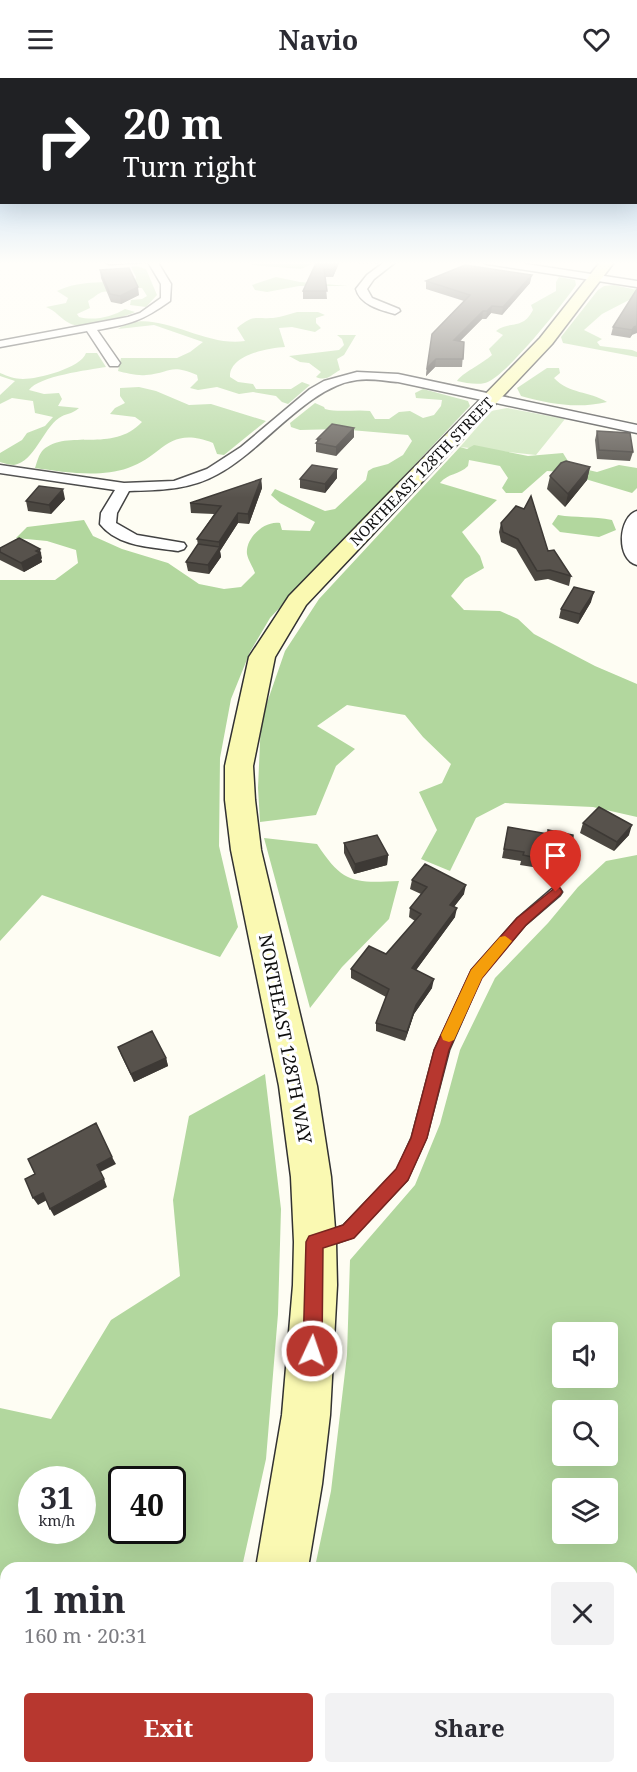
<!DOCTYPE html>
<meta charset="utf-8">
<style>
body{margin:0;font-family:"Noto Serif",serif;background:#f2f2f3;color:#2b2b33;height:100vh;display:flex;flex-direction:column;font-size:22px;white-space:nowrap}
*{box-sizing:border-box;margin:0}
p{font-size:20px;color:#7c7c81}
.icon{flex:none;width:33px;height:33px;fill:none;stroke:currentColor;stroke-width:2;stroke-linecap:round;stroke-linejoin:round}
.map{position:relative;flex:1;overflow:hidden}
.panel{position:absolute;left:0px;top:1484px;width:638px;height:212px;display:flex;flex-direction:column;background:#fff;border-radius:18px 18px 0 0;box-shadow:0 6px 24px #0002}
.panel>*{flex:none}
.guide{position:absolute;left:0px;top:0px;width:638px;height:126px;box-shadow:0 6px 24px #0002;background:#202124;color:#fff;overflow:hidden}
.buttons{position:absolute;left:552px;top:1244px;display:grid;gap:12px}
.buttons a{display:grid;place-items:center;width:66px;height:66px;border-radius:6px;background:#fff;box-shadow:0 6px 24px #0002;font-size:30px}
.speed{position:absolute;left:18px;top:1388px;display:flex;gap:12px;font-size:30px;font-weight:700;text-align:center}
.speed>*{display:grid;place-content:center;width:78px;height:78px;border-radius:50%;background:#fff;box-shadow:0 6px 24px #0002;line-height:1}
.speed small{font-size:15px;font-weight:400}
.speed .limit{border:3px solid #111;border-radius:9px;background:#fff;color:#111}
.pin{position:absolute;display:grid;place-items:center;width:51px;height:51px;color:#fff;margin:-62px -26px;border-radius:50% 50% 50% 0;rotate:-45deg;box-shadow:0 0 6px #0007}
.pin .icon{rotate:45deg}
.me{position:absolute;width:66px;margin:-33px;rotate:3deg;stroke-linejoin:round;filter:drop-shadow(0 0 4px #0008)}
.turn{display:flex;align-items:center;gap:21px;height:126px;padding:0 24px;font-size:27px}
.turn .icon{width:78px;height:78px;stroke-width:2.5}
.turn b{display:block;font-size:42px;line-height:51px}
.round{display:grid;place-items:center;flex:none;width:63px;height:63px;border-radius:6px;background:#f2f2f3}
.head{display:flex;align-items:center;justify-content:space-between;height:102px;padding:0 24px}
h1{font-size:36px;font-weight:700;line-height:45px}
.action{display:flex;gap:12px;margin-top:auto;padding:12px 24px}
.action a{flex:1;height:69px;border-radius:6px;background:#b7372f;color:#fff;font-size:24px;font-weight:700;line-height:69px;text-align:center}
.action a+a{background:#f2f2f3;color:#2b2b33}
header{display:flex;justify-content:space-between;align-items:center;height:78px;padding:0 24px;background:#fff;font-size:27px;font-weight:700}
.map>svg:first-child{display:block}
.green{fill:#cfe7be}
.forest{fill:#b2d79e;fill-rule:evenodd}
.lines{fill:none;stroke-linecap:round;stroke-linejoin:round}
.lane-casing{stroke:#424242;stroke-width:3}
.street-casing{stroke:#424242;stroke-width:3}
.secondary-casing{stroke:#313131;stroke-width:3}
.lane{fill:#fff;fill-rule:evenodd}
.street{fill:#fff;fill-rule:evenodd}
.secondary{fill:#faf9b2;fill-rule:evenodd}
.wall{fill:#4b4741}
.shaded-wall{fill:#3d3935}
.building{fill:#57524c;stroke:#3d3935;stroke-width:1.5}
.route{fill:#b7372f;stroke:#77241f;stroke-width:1.5}
.slow{fill:#f59e0b}
.labels{text-anchor:middle;stroke-width:6;stroke-linejoin:round;paint-order:stroke}
.far-street-label{font-size:15px;fill:#0f0f0f;stroke:#fff}
.street-label{font-size:18px;fill:#0f0f0f;stroke:#fff}
</style>
<header><svg class="icon" aria-label="menu" viewBox="0 0 24 24"><path d="M4 6h16M4 12h16M4 18h16"/></svg>Navio<svg class="icon" aria-label="heart" viewBox="0 0 24 24"><path d="M12 20l-8-8c-3-5 5-10 8-4 3-6 11-1 8 4z"/></svg></header>
<div class="map">
<svg width="637" height="1694" viewBox="0 0 637 1694">
<rect width="100%" height="100%" fill="#fefdf3"/>
<!-- green -->
<path class="green" d="M 507,330 L 565,341 L 536,377 L 460,369 L 491,333 Z"/>
<!-- forest -->
<path class="forest" d="M 251,183 L 319,183 L 301,191 L 252,187 Z
M 136,188 L 146,191 L 157,217 L 146,229 L 130,227 L 131,222 L 142,221 L 147,218 L 142,210 L 133,210 L 115,216 C 101,210 100,216 88,223 L 90,230 L 77,236 L 79,239 C 94,243 112,239 125,231 L 135,234 C 121,240 83,253 69,245 C 61,241 55,232 46,229 L 66,225 L 68,220 L 57,213 C 82,201 108,206 135,202 L 136,199 L 131,189 Z
M 276,199 L 300,204 L 348,208 L 299,208 L 267,214 L 255,212 L 252,207 Z
M 559,199 L 575,202 L 576,207 C 563,226 504,301 485,305 C 476,307 466,305 457,303 C 461,296 483,285 492,277 L 489,271 L 503,257 L 496,253 C 510,242 522,253 533,232 L 531,227 L 556,213 L 556,204 Z
M 614,207 L 637,212 L 637,223 L 629,222 L 602,236 L 584,252 L 602,261 L 597,264 L 600,268 L 632,272 L 637,274 L 637,279 L 563,265 L 561,259 L 598,212 L 604,208 Z
M 297,234 L 318,234 L 325,237 L 316,240 L 316,245 L 321,250 L 315,254 L 292,249 L 279,250 L 285,269 C 268,270 229,277 230,299 L 238,304 L 253,306 L 256,311 L 291,311 L 302,304 L 310,307 L 288,326 L 282,324 L 276,318 L 253,314 L 239,316 L 217,309 L 198,312 L 190,310 L 198,302 L 197,297 C 169,285 171,295 146,297 C 137,298 126,295 118,293 L 121,280 L 177,280 L 190,274 L 203,264 L 154,247 L 118,251 C 152,226 202,270 245,263 L 237,250 C 254,236 254,241 273,240 C 281,239 289,236 297,234 Z
M 337,257 L 356,257 L 344,277 L 337,281 L 340,292 C 332,296 327,304 316,299 L 321,294 L 309,285 L 300,284 L 289,278 L 339,272 L 344,267 L 342,261 Z
M 86,275 L 97,275 L 106,289 C 88,292 39,298 29,312 L 44,316 L 59,315 L 62,321 L 58,328 L 79,330 C 71,337 66,335 59,340 C 43,351 34,384 14,387 C 10,387 4,385 0,384 L 0,375 L 22,362 L 27,355 L 45,348 L 53,339 L 35,335 L 33,323 L 12,320 L 0,326 L 0,317 L 15,303 L 0,298 L 0,295 C 7,298 15,301 23,301 C 38,301 81,290 86,275 Z
M 547,290 L 559,290 L 560,295 L 554,300 C 569,316 589,313 607,324 C 577,331 550,326 521,318 L 517,310 Z
M 139,309 L 156,313 L 189,327 L 211,326 L 266,343 L 224,377 L 217,376 L 213,365 C 167,347 163,379 128,390 C 99,400 64,394 35,390 C 37,384 39,376 43,372 C 68,350 112,376 142,344 L 135,339 L 110,336 L 115,330 L 125,325 L 120,318 L 120,310 Z
M 423,311 L 468,323 L 470,328 L 270,540 L 250,574 L 231,621 L 220,680 L 219,768 L 238,849 L 220,879 L 42,817 L 0,863 L 0,502 L 55,502 L 78,485 L 76,472 L 47,463 L 16,460 L 27,449 L 84,442 L 93,458 L 122,471 L 168,485 L 199,506 L 224,511 L 241,509 L 255,495 C 253,489 248,482 247,476 C 245,460 265,442 280,445 L 282,452 L 310,453 L 315,444 L 280,425 L 271,417 L 275,411 L 325,433 L 335,431 L 366,402 L 368,393 L 373,390 L 388,386 L 403,377 L 412,363 L 408,357 L 339,351 L 300,352 L 291,349 L 290,345 L 315,325 L 324,329 L 325,331 C 340,335 355,331 370,333 L 375,341 L 389,341 L 399,334 L 410,333 L 423,340 L 434,337 L 441,328 L 442,322 L 416,320 L 415,315 Z
M 474,367 L 528,378 L 563,375 L 571,388 L 597,394 L 619,387 L 637,390 L 637,410 L 632,415 L 562,394 L 547,393 L 522,415 L 506,415 L 502,410 L 508,400 L 500,388 L 469,382 L 468,388 C 459,397 448,395 440,405 L 497,422 L 462,454 L 480,478 L 484,490 L 465,501 L 451,518 L 464,532 L 500,533 L 518,541 L 534,556 L 595,588 L 637,606 L 637,739 L 593,729 L 505,725 L 476,740 L 450,793 L 421,781 L 437,752 L 419,714 L 442,705 L 451,686 L 423,659 L 405,637 L 347,627 L 317,648 L 355,671 L 336,688 L 316,737 L 260,744 L 258,710 L 261,642 L 285,573 L 319,521 L 460,369 L 467,371 Z
M 558,437 C 576,440 593,438 612,442 L 616,452 L 599,459 L 560,454 L 552,446 Z
M 264,760 L 317,766 C 343,806 354,805 399,803 L 389,841 L 342,889 L 310,930 Z
M 637,777 L 637,1694 L 266,1694 L 268,1689 L 632,1689 L 632,1490 L 315,1489 L 331,1413 L 347,1277 L 350,1182 L 415,1107 L 440,1046 L 460,972 L 495,900 L 548,845 L 578,809 L 606,783 ZM 562,1254 L 608,1254 L 608,1299 L 562,1299 ZM 562,1332 L 608,1332 L 608,1377 L 562,1377 ZM 562,1410 L 608,1410 L 608,1455 L 562,1455 Z
M 265,996 L 281,1131 L 278,1236 L 266,1381 L 242,1489 L 6,1490 L 6,1689 L 183,1689 L 182,1694 L 0,1694 L 0,1330 L 51,1341 L 111,1242 L 180,1198 L 173,1122 L 189,1038 ZM 32,1401 L 82,1401 L 82,1452 L 32,1452 ZM 122,1401 L 172,1401 L 172,1452 L 122,1452 Z"/>
<g class="lines">
<defs>
<path id="lane" d="M 556,810 L 560,811 L 562,814 L 560,817 L 525,847 L 481,899 L 449,972 L 426,1060 L 407,1102 L 353,1159 L 322,1170 L 317,1167 L 314,1162 L 317,1157 L 343,1148 L 397,1092 L 412,1059 L 435,972 L 472,892 L 517,841 L 552,811 Z"/>
<path id="street" d="M 104,183 L 157,183 L 171,206 L 170,223 C 142,243 130,246 97,252 L 120,285 L 118,288 L 110,288 L 87,253 L 0,269 L 0,263 L 128,239 L 140,235 L 161,220 L 161,206 L 148,184 L 109,186 Z
M 386,183 L 397,183 L 374,201 L 367,211 L 372,220 L 399,231 L 400,233 L 395,236 C 381,232 360,227 356,211 L 367,197 Z
M 482,183 L 506,183 L 637,203 L 637,209 L 487,186 Z
M 357,294 L 398,296 L 637,347 L 637,355 L 398,304 C 385,303 370,300 357,302 C 308,308 263,372 218,396 C 190,412 160,412 129,413 L 117,435 L 116,445 L 137,457 L 184,465 L 186,468 L 184,471 L 178,473 C 152,469 118,469 100,446 L 101,435 L 115,412 L 0,395 L 0,387 L 124,405 L 174,403 L 207,391 L 241,369 L 310,311 L 324,303 Z
M 637,433 L 637,487 C 615,481 619,438 637,433 Z"/>
<path id="secondary" d="M 601,183 L 615,183 L 552,266 L 306,527 L 275,579 L 253,688 L 255,722 L 261,772 L 317,1008 L 331,1099 L 336,1164 L 337,1207 L 330,1337 L 322,1406 L 308,1490 L 256,1490 L 282,1337 L 293,1207 L 294,1164 L 291,1099 L 279,1008 L 231,772 L 225,722 L 225,688 L 249,579 L 289,518 L 540,260 Z
M 200,1689 L 258,1689 L 257,1694 L 199,1694 Z"/>
</defs>
<!-- lane casing -->
<use href="#lane" class="lane-casing"/>
<!-- street casing -->
<use href="#street" class="street-casing"/>
<!-- secondary casing -->
<use href="#secondary" class="secondary-casing"/>
<!-- lane -->
<use href="#lane" class="lane"/>
<!-- street -->
<use href="#street" class="street"/>
<!-- secondary -->
<use href="#secondary" class="secondary"/>
</g>
<!-- wall -->
<path class="wall" d="M 317,183 L 382,183 L 378,186 L 339,185 L 333,199 L 325,199 L 327,221 L 303,221 L 303,213 Z
M 100,192 L 139,217 L 121,226 L 111,224 L 101,200 Z
M 426,203 L 530,205 L 502,237 L 491,235 L 486,241 L 482,241 L 460,263 L 464,264 L 462,289 L 435,289 L 426,298 L 427,290 L 464,223 L 426,211 Z
M 637,211 L 632,257 L 630,260 L 611,257 L 613,249 Z
M 597,353 L 633,374 L 630,383 L 597,381 L 595,362 Z
M 354,359 L 336,378 L 316,374 L 316,365 L 317,364 L 317,361 Z
M 590,389 L 587,402 L 565,429 L 547,411 L 550,398 Z
M 337,391 L 337,400 L 325,415 L 300,410 L 300,401 Z
M 261,401 L 262,410 L 249,446 L 238,445 L 220,473 L 221,479 L 209,496 L 188,493 L 186,484 L 198,467 L 197,461 L 214,436 L 191,435 L 190,425 Z
M 65,421 L 51,436 L 28,433 L 26,423 Z
M 501,445 L 548,473 L 571,498 L 569,508 L 548,501 L 535,503 L 516,471 L 501,464 L 499,454 Z
M 0,470 L 42,480 L 41,481 L 42,484 L 24,494 L 0,482 Z
M 591,524 L 578,546 L 559,540 L 561,531 Z
M 583,745 L 629,757 L 614,773 L 580,755 Z
M 508,749 L 571,782 L 568,792 L 540,787 L 539,790 L 520,787 L 521,783 L 502,780 Z
M 344,765 L 388,777 L 387,787 L 354,796 L 344,775 Z
M 412,802 L 464,816 L 454,829 L 455,839 L 416,892 L 432,910 L 414,936 L 405,963 L 376,953 L 376,945 L 386,919 L 351,900 L 351,891 L 386,876 L 415,843 L 409,839 L 410,830 L 421,816 L 410,811 Z
M 118,969 L 166,980 L 168,988 L 134,1004 L 121,977 Z"/>
<!-- shaded-wall -->
<path class="shaded-wall" d="M 337,183 L 339,183 L 339,185 L 333,199 L 333,192 Z
M 532,197 L 530,205 L 502,237 L 503,229 Z
M 138,209 L 139,217 L 121,226 L 120,218 Z
M 492,228 L 491,235 L 486,241 L 487,233 Z
M 483,233 L 482,241 L 453,270 L 454,262 Z
M 637,248 L 637,255 L 632,257 L 630,260 L 632,252 L 634,249 Z
M 436,281 L 435,289 L 426,298 L 427,290 Z
M 354,350 L 354,359 L 336,378 L 336,369 Z
M 590,389 L 587,402 L 565,429 L 568,416 Z
M 337,391 L 337,400 L 325,415 L 325,406 Z
M 261,401 L 262,410 L 249,446 L 248,436 Z
M 63,411 L 65,421 L 51,436 L 49,427 Z
M 238,435 L 238,445 L 220,473 L 221,479 L 209,496 L 208,487 L 219,470 L 219,464 Z
M 40,471 L 42,480 L 41,481 L 42,484 L 24,494 L 21,485 Z
M 594,514 L 591,524 L 578,546 L 580,536 Z
M 632,747 L 629,757 L 614,773 L 617,764 Z
M 388,777 L 387,787 L 354,796 L 355,786 Z
M 466,807 L 464,816 L 448,836 L 450,827 Z
M 457,830 L 455,839 L 411,899 L 412,890 Z
M 434,901 L 432,910 L 414,936 L 405,963 L 407,954 L 416,927 Z
M 166,980 L 168,988 L 134,1004 L 131,996 Z
M 112,1079 L 116,1086 L 100,1094 L 97,1087 Z
M 104,1101 L 107,1109 L 54,1138 L 50,1131 Z
M 43,1115 L 47,1122 L 38,1127 L 33,1120 Z"/>
<!-- building -->
<path class="building" d="M 317,183 L 337,183 L 333,192 L 324,191 L 327,213 L 303,213 Z
M 465,187 L 532,197 L 503,229 L 492,228 L 487,233 L 483,233 L 454,262 L 464,264 L 463,281 L 436,281 L 427,290 L 432,256 L 470,217 L 426,203 Z
M 129,190 L 138,209 L 120,218 L 110,216 L 100,192 Z
M 637,211 L 637,248 L 634,249 L 632,252 L 613,249 Z
M 332,346 L 354,350 L 336,369 L 316,365 L 320,361 L 317,361 Z
M 597,353 L 630,355 L 633,374 L 599,372 Z
M 566,383 L 590,389 L 568,416 L 550,398 L 561,385 Z
M 312,387 L 337,391 L 325,406 L 300,401 Z
M 261,401 L 248,436 L 238,435 L 219,464 L 197,461 L 221,428 L 190,425 Z
M 39,408 L 63,411 L 49,427 L 26,423 Z
M 531,418 L 548,473 L 554,472 L 571,498 L 550,492 L 537,493 L 518,461 L 503,454 L 501,445 L 516,428 L 524,431 Z
M 19,460 L 40,471 L 36,473 L 40,475 L 21,485 L 0,474 L 0,470 Z
M 198,466 L 220,469 L 208,487 L 186,484 Z
M 574,509 L 594,514 L 580,536 L 561,531 Z
M 599,729 L 632,747 L 617,764 L 583,745 Z
M 508,749 L 548,756 L 548,752 L 573,757 L 571,782 L 542,777 L 541,781 L 523,777 L 524,774 L 504,771 Z
M 377,757 L 388,777 L 355,786 L 344,765 Z
M 425,786 L 466,807 L 450,827 L 457,830 L 412,890 L 434,901 L 416,927 L 407,954 L 376,945 L 389,911 L 351,891 L 369,868 L 386,876 L 421,836 L 410,830 L 427,809 L 412,802 Z
M 152,953 L 166,980 L 131,996 L 118,969 Z
M 96,1045 L 112,1079 L 97,1087 L 104,1101 L 50,1131 L 43,1115 L 33,1120 L 25,1101 L 35,1096 L 28,1081 Z"/>
<!-- sky -->
<linearGradient id="sky" x2="0" y2="1"><stop stop-color="#95c2ec"/><stop offset="0.44" stop-color="#fffefa"/><stop offset="1" stop-color="#fffefa" stop-opacity="0"/></linearGradient>
<rect width="637" height="420" fill="url(#sky)"/>
<!-- route -->
<path class="route" d="M 556,809 L 560,810 L 562,814 L 560,817 L 526,847 L 482,900 L 449,972 L 427,1060 L 408,1102 L 354,1160 L 323,1170 L 322,1273 L 319,1280 L 312,1283 L 306,1280 L 303,1273 L 306,1164 L 309,1158 L 343,1147 L 396,1091 L 411,1060 L 434,972 L 471,892 L 517,840 Z"/>
<!-- slow -->
<path class="slow" d="M 505,858 L 512,863 L 482,900 L 454,962 L 449,964 L 443,962 L 441,957 L 471,892 L 500,859 Z"/>
<g class="labels">
<!-- far-street labels -->
<g class="far-street-label">
<text transform="translate(422 394) rotate(-46)" y="5">NORTHEAST 128TH STREET</text>
</g>
<!-- street labels -->
<g class="street-label">
<text transform="translate(285 961) rotate(79)" y="6">NORTHEAST 128TH WAY</text>
</g>
</g>
</svg>
<div class="buttons">
<a><svg class="icon" aria-label="sound" viewBox="0 0 24 24"><path d="M4 9h4l5-4v14l-5-4H4zM17 9q2 3 0 6"/></svg></a>
<a><svg class="icon" aria-label="search" viewBox="0 0 24 24"><circle cx="10" cy="10" r="6"/><path d="M15 15l6 6"/></svg></a>
<a><svg class="icon" aria-label="layers" viewBox="0 0 24 24"><path d="M12 4l9 5-9 5-9-5zM3 14l9 5 9-5"/></svg></a>
</div>
<div class="speed"><div>31<small>km/h</small></div><div class="limit">40</div></div>
<div class="pin" style="left:556px;top:814px;background:#d93025"><svg class="icon" aria-label="arrive" viewBox="0 0 24 24"><path d="M6 21V4h12l-3 4 3 4H6"/></svg></div>
<svg class="me" style="left:312px;top:1273px" viewBox="-20 -20 40 40"><circle r="17" fill="#b7372f" stroke="#fff" stroke-width="3"/><path d="M0-11L8 9 0 5-8 9z" fill="#fff"/></svg>
<div class="guide">
<div class="turn"><svg class="icon" aria-label="right" viewBox="0 0 24 24"><path d="M7 20v-9h11M14 6l5 5-5 5"/></svg><div><b>20 m</b>Turn right</div></div>
</div>
<section class="panel">
<div class="head"><div><h1>1 min</h1><p>160 m · 20:31</p></div><a class="round"><svg class="icon" aria-label="close" viewBox="0 0 24 24"><path d="M6 6l12 12M18 6L6 18"/></svg></a></div>
<div class="action"><a>Exit</a><a>Share</a></div>
</section>
</div>
